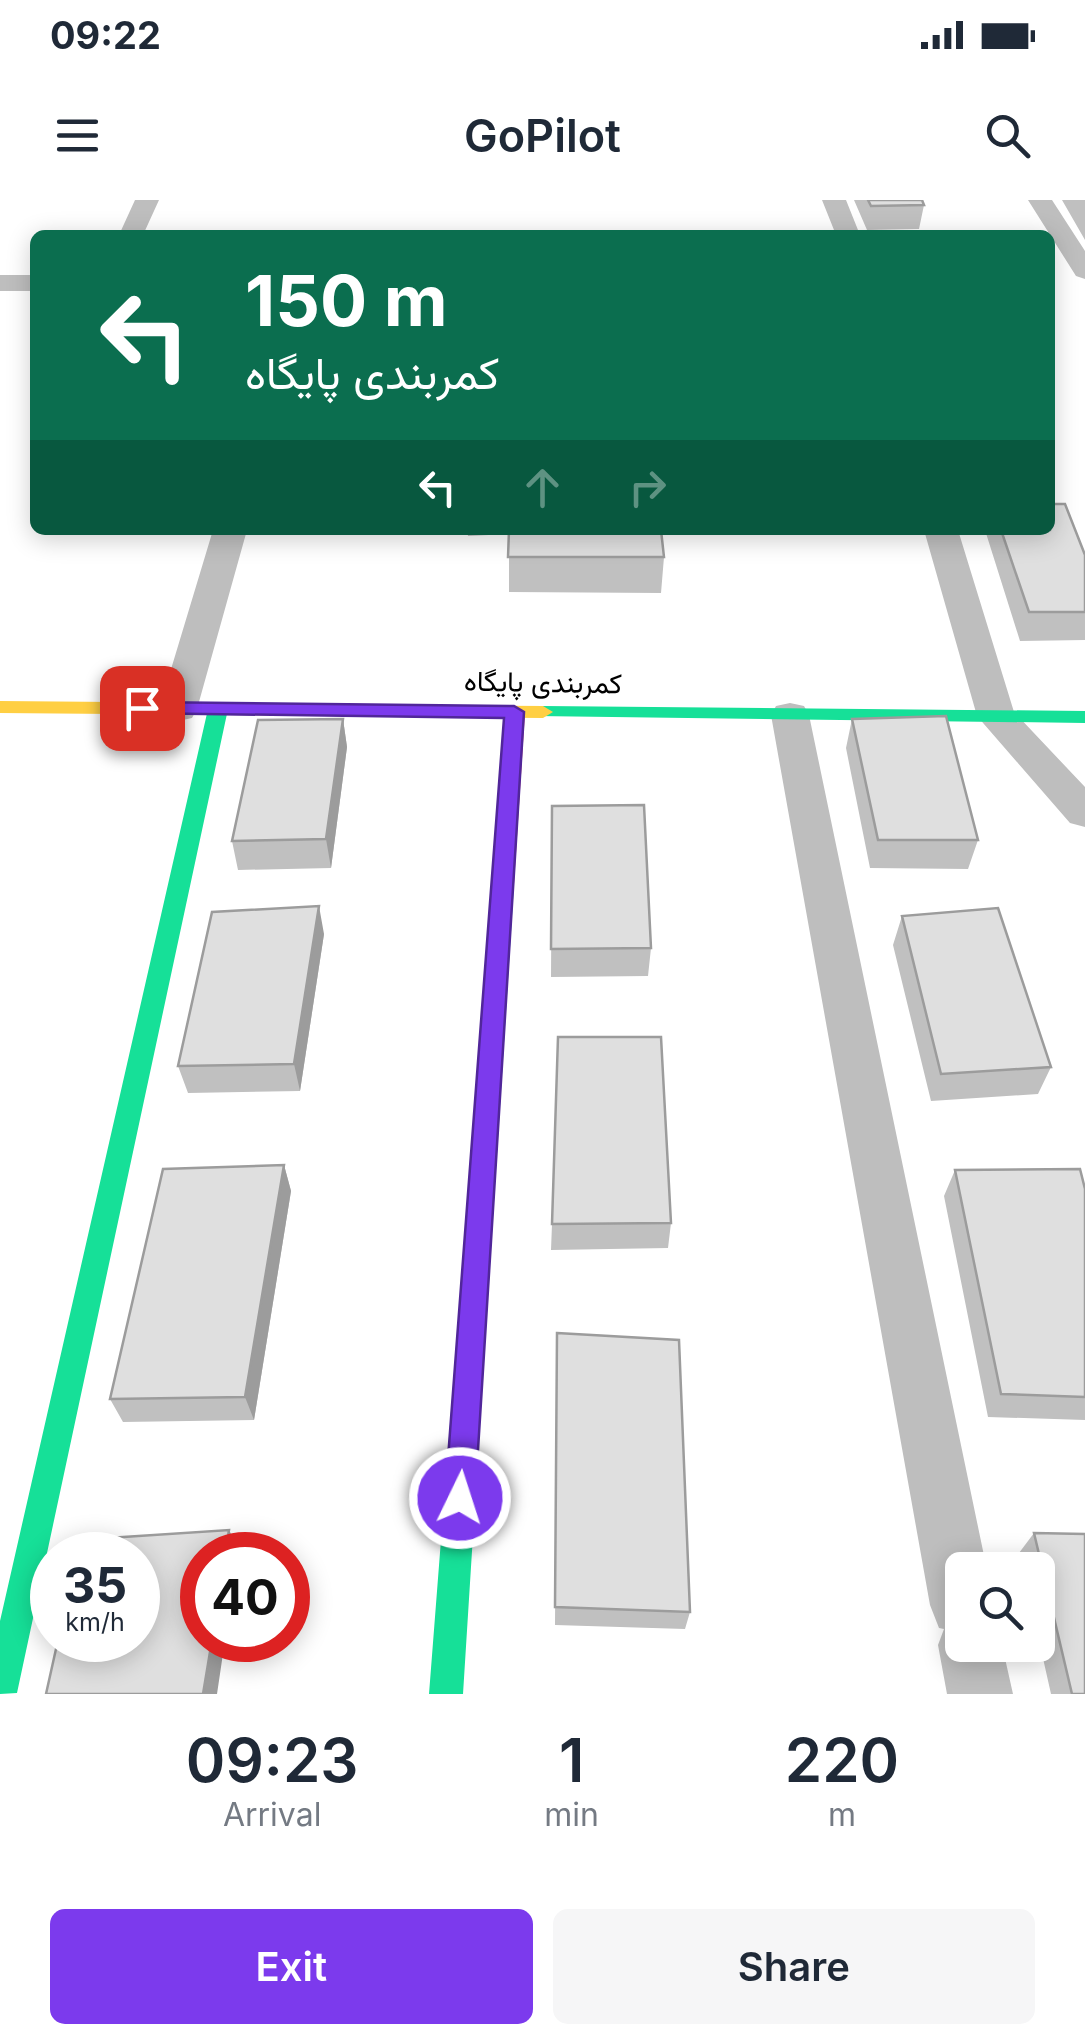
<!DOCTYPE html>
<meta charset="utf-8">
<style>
body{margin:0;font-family:Inter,Vazirmatn,sans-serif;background:#f6f6f7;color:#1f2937;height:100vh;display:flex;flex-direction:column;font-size:38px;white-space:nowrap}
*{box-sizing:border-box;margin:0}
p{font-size:32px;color:#747a83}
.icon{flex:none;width:55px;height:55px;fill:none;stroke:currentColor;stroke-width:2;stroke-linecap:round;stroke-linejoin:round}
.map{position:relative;height:1494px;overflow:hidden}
.drawer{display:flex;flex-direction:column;background:#fff;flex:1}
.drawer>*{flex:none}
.top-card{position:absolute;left:30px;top:30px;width:1025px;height:305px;border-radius:15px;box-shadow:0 5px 25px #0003;background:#0b6e4f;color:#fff;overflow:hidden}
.buttons{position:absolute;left:945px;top:1352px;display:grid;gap:20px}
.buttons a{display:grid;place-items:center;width:110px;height:110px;border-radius:15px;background:#fff;box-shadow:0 5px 25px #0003;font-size:50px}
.speed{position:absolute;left:30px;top:1332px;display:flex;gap:20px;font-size:50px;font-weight:700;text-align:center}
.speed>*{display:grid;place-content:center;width:130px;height:130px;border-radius:50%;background:#fff;box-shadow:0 5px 25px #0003;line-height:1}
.speed small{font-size:25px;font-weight:400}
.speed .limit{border:15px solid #d22;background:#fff;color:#111}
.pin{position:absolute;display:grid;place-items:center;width:85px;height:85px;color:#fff;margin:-42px;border-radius:20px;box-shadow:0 5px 15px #0006}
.me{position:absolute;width:110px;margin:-55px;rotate:4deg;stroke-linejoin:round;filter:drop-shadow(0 0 8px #0008)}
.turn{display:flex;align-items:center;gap:35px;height:210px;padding:0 50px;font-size:45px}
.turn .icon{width:130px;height:130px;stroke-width:2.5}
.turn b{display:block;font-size:70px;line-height:85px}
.lanes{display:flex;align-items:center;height:95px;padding:0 50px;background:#0003;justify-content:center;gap:50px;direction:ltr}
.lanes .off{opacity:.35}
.eta{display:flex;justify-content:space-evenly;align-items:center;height:170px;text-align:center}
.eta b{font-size:60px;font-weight:600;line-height:70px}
.button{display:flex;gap:20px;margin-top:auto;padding:20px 50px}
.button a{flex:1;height:115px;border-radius:15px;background:#7c3aed;color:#fff;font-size:40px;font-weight:600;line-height:115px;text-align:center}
.button a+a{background:#f6f6f7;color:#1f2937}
.status{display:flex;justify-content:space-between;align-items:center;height:70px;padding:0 50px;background:#fff;direction:ltr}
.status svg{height:28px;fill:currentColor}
header{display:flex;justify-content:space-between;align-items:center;height:130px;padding:0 50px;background:#fff;font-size:45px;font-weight:600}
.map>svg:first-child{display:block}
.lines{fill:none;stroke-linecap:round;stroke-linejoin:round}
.street{fill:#bebebe;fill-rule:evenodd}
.fast{fill:#16e098;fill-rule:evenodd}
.slow{fill:#ffcf43;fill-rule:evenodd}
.jam{fill:#f24e42;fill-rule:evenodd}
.wall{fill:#c0c0c0}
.shaded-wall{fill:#9c9c9c}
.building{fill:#dfdfdf;stroke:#9c9c9c;stroke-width:2.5}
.route{fill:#7c3aed;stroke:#51269a;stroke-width:2.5}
.labels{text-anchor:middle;stroke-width:8;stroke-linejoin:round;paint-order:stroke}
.street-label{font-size:28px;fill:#000;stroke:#fff}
</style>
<div class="status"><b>09:22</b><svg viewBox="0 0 49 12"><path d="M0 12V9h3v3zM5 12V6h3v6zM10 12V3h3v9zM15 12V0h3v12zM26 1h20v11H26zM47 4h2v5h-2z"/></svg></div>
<header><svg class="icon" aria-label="menu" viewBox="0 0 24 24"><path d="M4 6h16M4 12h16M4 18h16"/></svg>GoPilot<svg class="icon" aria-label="search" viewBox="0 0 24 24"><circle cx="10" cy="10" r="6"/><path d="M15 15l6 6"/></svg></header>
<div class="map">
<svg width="1085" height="1494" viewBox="0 0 1085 1494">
<rect width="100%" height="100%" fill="#fff"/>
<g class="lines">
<!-- street -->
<path class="street" d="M 135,0 L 159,0 L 143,35 L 119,35 Z
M 822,0 L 846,0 L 860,35 L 836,35 Z
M 1028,0 L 1052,0 L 1085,51 L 1085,79 L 1076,76 Z
M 0,75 L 35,75 L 35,91 L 0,91 Z
M 213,330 L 247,330 L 197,509 L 192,518 L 178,521 L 164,518 L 159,509 Z
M 924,330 L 958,330 L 1014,512 L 1085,587 L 1085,627 L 1070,623 L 977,516 Z
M 790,503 L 804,506 L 809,515 L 987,1370 L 962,1370 L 962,1445 L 1002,1445 L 1013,1494 L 947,1494 L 938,1445 L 944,1429 L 939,1428 L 930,1405 L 771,515 L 776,506 Z"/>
<!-- fast -->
<path class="fast" d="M 218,503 L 228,509 L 17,1493 L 0,1494 L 0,1421 L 208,509 Z
M 543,506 L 1085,511 L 1085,523 L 536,516 L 533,512 Z
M 503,676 L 514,684 L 463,1494 L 429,1494 L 492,684 Z"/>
<!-- slow -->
<path class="slow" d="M 0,501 L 543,506 L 553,512 L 543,518 L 0,513 Z"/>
<!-- jam -->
<path class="jam" d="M 515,506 L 525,512 L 514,684 L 503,692 L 492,684 L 505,512 Z"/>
</g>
<!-- wall -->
<path class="wall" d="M 854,0 L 922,0 L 924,5 L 919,29 L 867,30 Z
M 1062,0 L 1085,0 L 1085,40 Z
M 467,330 L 661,330 L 664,357 L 661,393 L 509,392 L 509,334 L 468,336 Z
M 985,330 L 1001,330 L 1085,355 L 1085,440 L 1020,441 Z
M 343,519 L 347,547 L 331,668 L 238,670 L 232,641 Z
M 852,519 L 978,640 L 968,669 L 870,668 L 846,548 Z
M 552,606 L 651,748 L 648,776 L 551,777 Z
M 902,716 L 1051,867 L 1038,894 L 931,901 L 893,745 Z
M 324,734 L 300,891 L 188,893 L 178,866 Z
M 284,965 L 291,991 L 254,1220 L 123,1222 L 110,1199 Z
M 955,970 L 1085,989 L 1085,1220 L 988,1217 L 944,996 Z
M 671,1023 L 668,1048 L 551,1050 L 552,1024 Z
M 557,1133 L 690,1412 L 685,1429 L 555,1425 Z
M 1034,1333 L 1085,1494 L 1051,1494 L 1038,1436 L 1038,1370 L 1023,1370 L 1019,1353 Z"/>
<!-- shaded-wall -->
<path class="shaded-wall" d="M 343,519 L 347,547 L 331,668 L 326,639 Z
M 319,706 L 324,734 L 300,891 L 294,864 Z
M 284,965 L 291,991 L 254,1220 L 245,1197 Z
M 229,1330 L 239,1350 L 238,1355 L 225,1355 Z
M 212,1440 L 225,1440 L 217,1494 L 203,1494 Z"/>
<!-- building -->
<path class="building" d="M 868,0 L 922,0 L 924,5 L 871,6 Z
M 1050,304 L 1065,304 L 1085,355 L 1085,412 L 1029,412 L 1001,330 L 1050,330 Z
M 509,330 L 661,330 L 664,357 L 508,357 Z
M 946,516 L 978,640 L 878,640 L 852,519 Z
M 343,519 L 326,639 L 232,641 L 258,520 Z
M 644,605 L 651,748 L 551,749 L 552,606 Z
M 319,706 L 294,864 L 178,866 L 212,712 Z
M 998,708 L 1051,867 L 941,874 L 902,716 Z
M 558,837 L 661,837 L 671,1023 L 552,1024 Z
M 284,965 L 245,1197 L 110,1199 L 163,969 Z
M 1080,969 L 1085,989 L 1085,1197 L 1001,1194 L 955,970 Z
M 557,1133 L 679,1140 L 690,1412 L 555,1407 Z
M 229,1330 L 225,1355 L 202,1355 L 202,1440 L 212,1440 L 203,1494 L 46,1494 L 58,1440 L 138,1440 L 138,1355 L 75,1355 L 78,1340 Z
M 1034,1333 L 1085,1334 L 1085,1494 L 1072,1494 Z"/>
<!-- route -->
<path class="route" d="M 142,502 L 514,506 L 524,512 L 475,1298 L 471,1308 L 460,1313 L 449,1308 L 445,1298 L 504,518 L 135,513 L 135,504 Z"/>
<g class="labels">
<!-- street labels -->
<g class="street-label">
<text transform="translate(543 482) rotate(1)" y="10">کمربندی پایگاه</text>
</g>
</g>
</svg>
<div class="buttons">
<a><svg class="icon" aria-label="search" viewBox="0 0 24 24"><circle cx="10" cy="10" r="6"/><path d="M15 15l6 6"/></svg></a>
</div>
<div class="speed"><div>35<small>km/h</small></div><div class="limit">40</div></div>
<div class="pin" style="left:142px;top:508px;background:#d93025"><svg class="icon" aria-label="arrive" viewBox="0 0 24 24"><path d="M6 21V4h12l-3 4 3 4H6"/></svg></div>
<svg class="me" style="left:460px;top:1298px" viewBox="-20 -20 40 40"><circle r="17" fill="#7c3aed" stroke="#fff" stroke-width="3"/><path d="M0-11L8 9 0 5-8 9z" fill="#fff"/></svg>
<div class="top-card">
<div class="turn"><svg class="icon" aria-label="left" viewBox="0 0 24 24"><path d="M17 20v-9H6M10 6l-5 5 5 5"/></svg><div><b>150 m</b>کمربندی پایگاه</div></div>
<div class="lanes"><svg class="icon" aria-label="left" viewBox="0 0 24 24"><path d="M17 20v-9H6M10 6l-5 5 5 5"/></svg><svg class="icon off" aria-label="ahead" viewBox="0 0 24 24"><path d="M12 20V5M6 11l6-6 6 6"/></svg><svg class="icon off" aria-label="right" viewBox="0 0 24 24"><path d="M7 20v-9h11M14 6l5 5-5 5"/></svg></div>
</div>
</div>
<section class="drawer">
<div class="eta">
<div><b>09:23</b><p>Arrival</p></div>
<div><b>1</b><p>min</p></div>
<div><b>220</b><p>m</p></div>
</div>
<div class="button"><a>Exit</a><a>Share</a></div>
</section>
